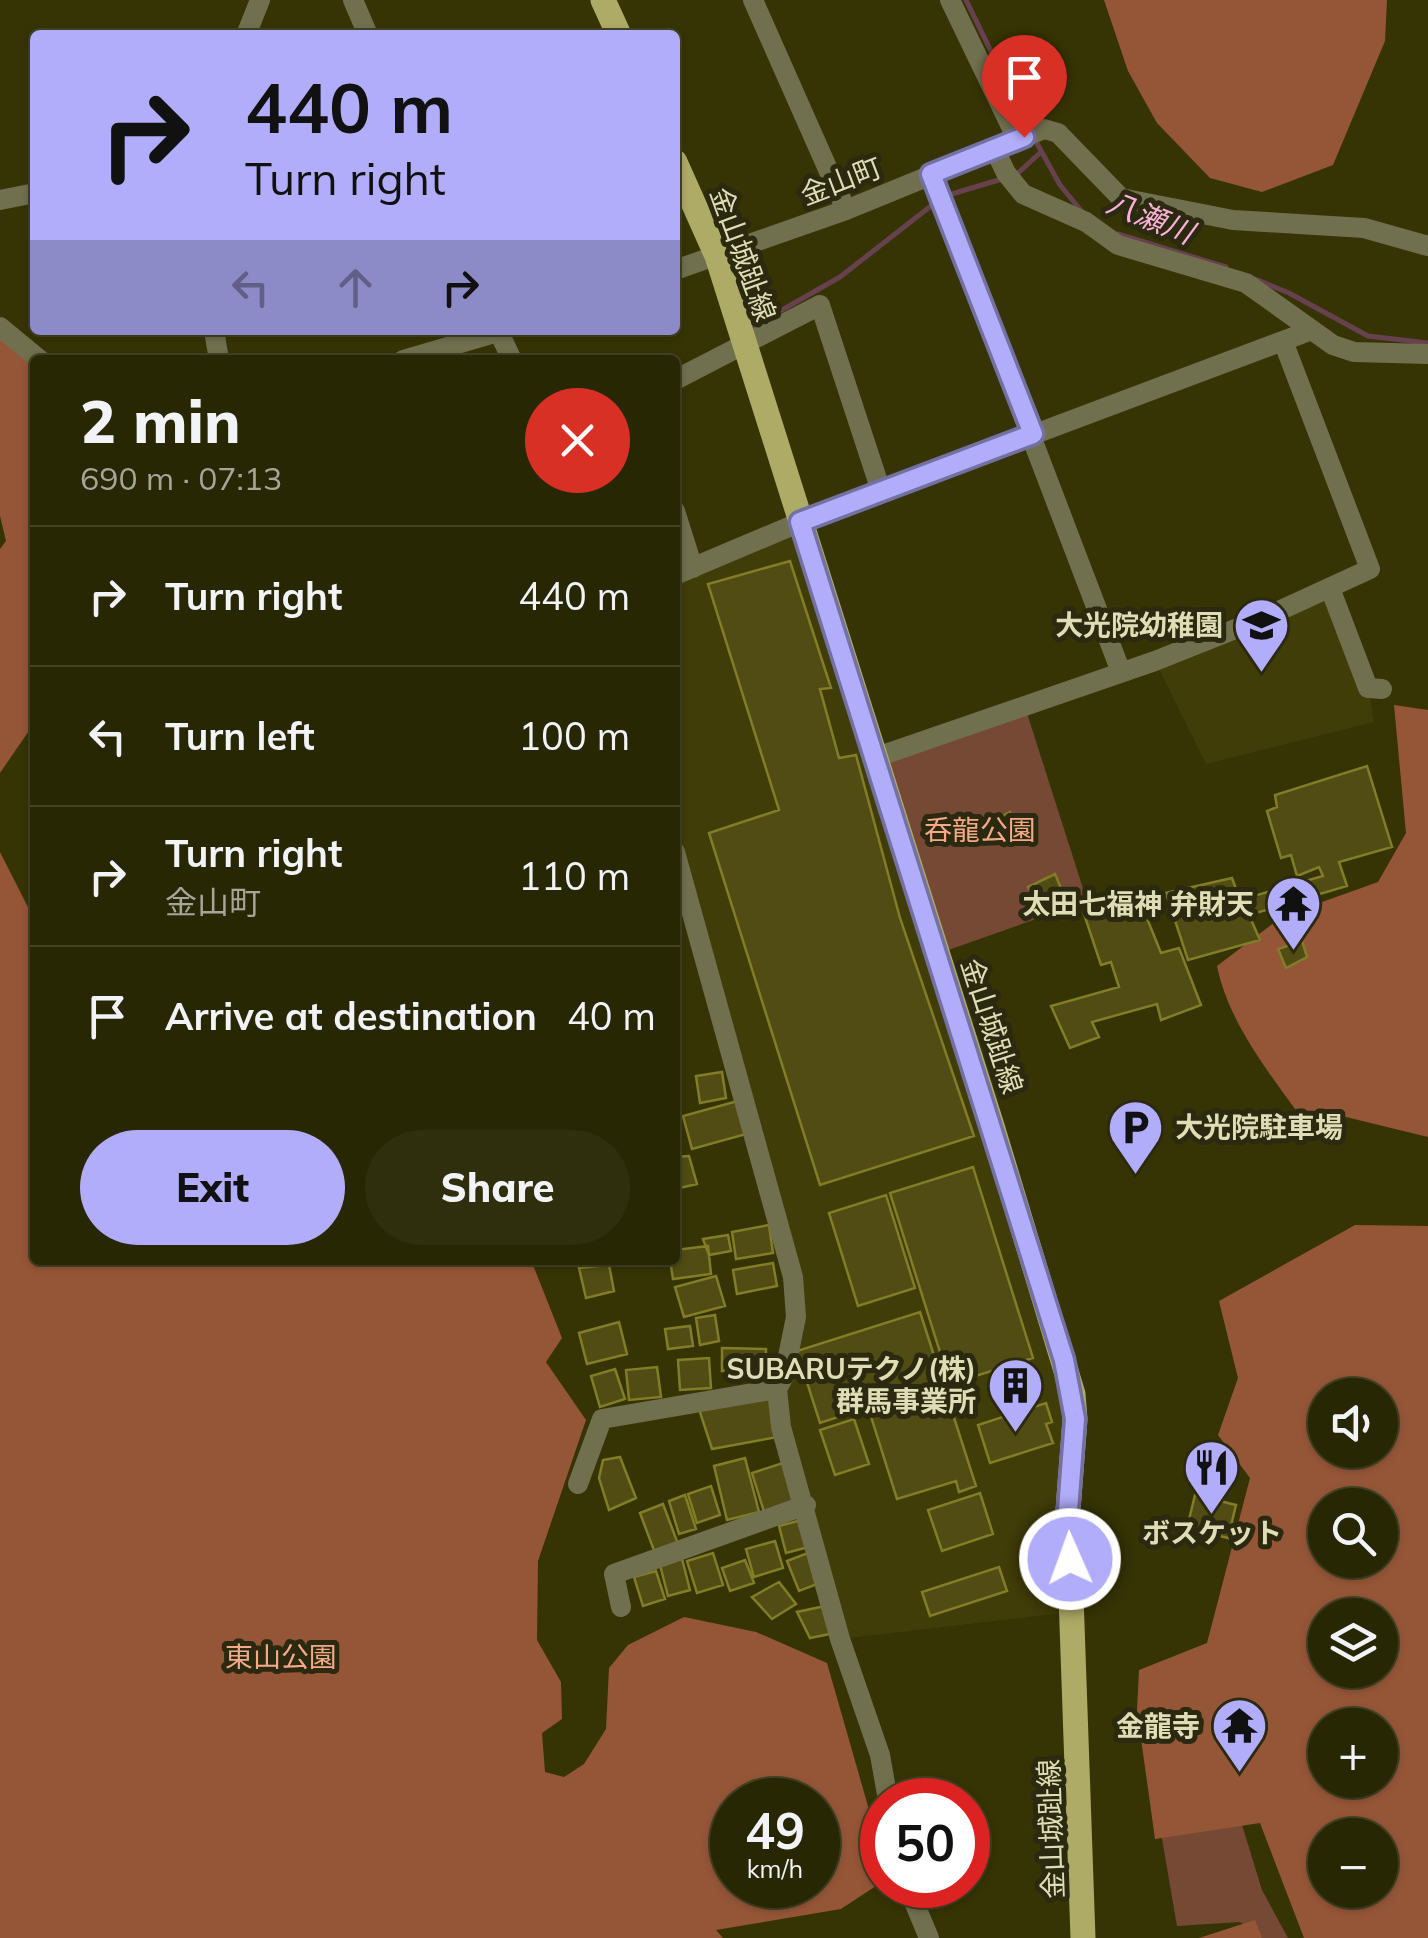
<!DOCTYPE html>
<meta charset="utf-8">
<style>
body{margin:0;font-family:Mulish,"Noto Sans JP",sans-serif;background:#302f0d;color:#f1f3f6;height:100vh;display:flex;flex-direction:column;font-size:38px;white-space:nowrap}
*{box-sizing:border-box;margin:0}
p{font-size:32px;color:#a5a59a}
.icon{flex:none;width:55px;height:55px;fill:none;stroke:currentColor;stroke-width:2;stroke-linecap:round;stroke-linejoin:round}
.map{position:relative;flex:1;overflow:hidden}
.details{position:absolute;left:30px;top:355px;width:650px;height:910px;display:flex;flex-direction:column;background:#282703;border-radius:10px;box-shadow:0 2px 8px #0004,0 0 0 2px #444425}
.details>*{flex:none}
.guide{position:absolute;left:30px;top:30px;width:650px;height:305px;border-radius:10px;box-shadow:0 2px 8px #0004,0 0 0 2px #444425;background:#b1adfa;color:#111;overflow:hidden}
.fabs{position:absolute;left:1308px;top:1378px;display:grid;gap:20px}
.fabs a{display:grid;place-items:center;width:90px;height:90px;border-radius:50%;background:#282703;box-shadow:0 2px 8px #0004,0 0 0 2px #444425;font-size:50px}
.speed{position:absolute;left:710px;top:1778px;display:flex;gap:20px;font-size:50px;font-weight:700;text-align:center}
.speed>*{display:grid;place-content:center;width:130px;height:130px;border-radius:50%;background:#282703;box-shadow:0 2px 8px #0004,0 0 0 2px #444425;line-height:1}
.speed small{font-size:25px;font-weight:400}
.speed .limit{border:15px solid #d22;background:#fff;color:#111}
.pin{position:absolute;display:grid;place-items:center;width:85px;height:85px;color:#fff;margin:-102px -42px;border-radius:50% 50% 50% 0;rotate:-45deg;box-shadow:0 0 10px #0007}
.pin .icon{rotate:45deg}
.me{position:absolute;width:110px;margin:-55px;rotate:358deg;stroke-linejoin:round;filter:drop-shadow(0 0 8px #0008)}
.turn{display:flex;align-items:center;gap:35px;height:210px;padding:0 50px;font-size:45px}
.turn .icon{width:130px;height:130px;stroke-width:2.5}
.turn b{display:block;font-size:70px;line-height:85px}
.lanes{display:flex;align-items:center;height:95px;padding:0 50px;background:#0003;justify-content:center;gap:50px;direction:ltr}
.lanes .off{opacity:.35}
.round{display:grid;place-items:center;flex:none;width:105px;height:105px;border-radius:52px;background:#302f0d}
.head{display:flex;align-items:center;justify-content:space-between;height:170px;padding:0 50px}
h1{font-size:60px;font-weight:800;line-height:75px}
.button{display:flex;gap:20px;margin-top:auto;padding:20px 50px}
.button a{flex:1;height:115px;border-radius:60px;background:#b1adfa;color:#111;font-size:40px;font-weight:800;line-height:115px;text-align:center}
.button a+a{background:#302f0d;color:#f1f3f6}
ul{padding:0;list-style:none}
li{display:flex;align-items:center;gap:30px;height:140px;padding:0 50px;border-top:2px solid #444425}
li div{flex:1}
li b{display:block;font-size:38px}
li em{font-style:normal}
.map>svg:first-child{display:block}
.built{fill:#413d08}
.green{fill:#764935}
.forest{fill:#955637;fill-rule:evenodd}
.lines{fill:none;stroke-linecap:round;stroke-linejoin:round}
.stream{stroke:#67424e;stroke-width:5}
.building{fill:#504c13;stroke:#827d27;stroke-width:2.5}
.minor{stroke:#706f4e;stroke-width:20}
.major{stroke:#aeab66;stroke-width:25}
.route-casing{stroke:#7370a2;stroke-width:25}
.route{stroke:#b1adfa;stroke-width:18}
.labels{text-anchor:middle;stroke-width:10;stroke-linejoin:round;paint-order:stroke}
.street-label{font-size:28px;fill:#dfddb5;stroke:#2b290f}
.poi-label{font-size:28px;font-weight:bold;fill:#dfddb5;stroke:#2b290f;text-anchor:end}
.park-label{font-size:28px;fill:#f4aa87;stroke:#2b290f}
.water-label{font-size:30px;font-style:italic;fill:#fab0d8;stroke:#2b290f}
</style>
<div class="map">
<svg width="1428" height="1938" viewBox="0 0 1428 1938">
<rect width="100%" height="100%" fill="#363404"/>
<!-- built -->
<path class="built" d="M 800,522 L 1064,1359 L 1072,1612 L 840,1639 L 781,1427 L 793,1277 L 675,839 L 675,575 Z
M 1330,588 L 1368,688 L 1374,722 L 1206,764 L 1155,661 Z"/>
<!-- green -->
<path class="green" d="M 1025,707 L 1087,901 L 937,954 L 874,758 Z
M 1235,1802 L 1262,1890 L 1288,1938 L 1262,1938 L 1240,1922 L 1177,1926 L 1160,1827 Z"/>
<!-- forest -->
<path class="forest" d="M 1104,0 L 1387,0 L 1385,41 L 1333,165 L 1262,192 L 1210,178 L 1157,123 L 1128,71 Z
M 0,324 L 35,360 L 35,722 L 0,773 L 0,549 L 6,541 L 0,516 Z
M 1394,705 L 1428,710 L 1428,1137 L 1346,1117 L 1295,1109 C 1263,1065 1228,1019 1217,966 L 1283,916 L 1378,882 L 1406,833 Z
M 0,852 L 35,921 L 35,1260 L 531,1260 L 562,1338 L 546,1362 L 586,1420 L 538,1561 L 537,1640 L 561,1682 L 562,1719 L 542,1733 L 545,1772 L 564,1777 L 584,1764 L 606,1729 L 609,1668 L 628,1645 L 684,1617 L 756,1632 L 827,1663 L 882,1855 L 882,1882 L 841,1909 L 716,1930 L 723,1938 L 0,1938 ZM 818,1800 L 818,1885 L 732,1885 L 732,1800 Z
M 1355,1225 L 1428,1226 L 1428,1938 L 1304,1938 L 1260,1823 L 1155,1839 L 1137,1710 L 1139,1670 L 1207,1643 L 1250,1478 L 1218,1435 L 1238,1378 L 1219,1301 ZM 1325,1395 L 1380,1395 L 1380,1450 L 1325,1450 ZM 1325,1505 L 1380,1505 L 1380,1560 L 1325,1560 ZM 1380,1615 L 1380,1670 L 1325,1670 L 1325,1615 ZM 1380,1725 L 1380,1780 L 1325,1780 L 1325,1725 ZM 1325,1835 L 1380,1835 L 1380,1890 L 1325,1890 Z
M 1255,1920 L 1262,1938 L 1199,1938 Z"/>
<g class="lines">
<!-- stream -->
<path class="stream" d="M 966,0 L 1029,129
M 1034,138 L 1060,185 L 1083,213
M 1017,174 L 1041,152
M 945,196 L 1002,179
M 1118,234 L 1226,267
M 1255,279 L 1289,293 L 1368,336 L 1428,343
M 747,330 L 840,277 L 936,202"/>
</g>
<!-- building -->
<path class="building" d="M 790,561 L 831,688 L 820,689 L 839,758 L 856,755 L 900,918 L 974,1136 L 820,1185 L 709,833 L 779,810 L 708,584 Z
M 1367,766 L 1392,847 L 1339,862 L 1347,886 L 1249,915 L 1260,940 L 1188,960 L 1166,893 L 1232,878 L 1240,900 L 1323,876 L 1319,867 L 1297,876 L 1291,855 L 1281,858 L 1267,811 L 1277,807 L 1275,795 Z
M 1010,812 L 1019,837 L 1000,843 L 991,822 Z
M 1055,874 L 1063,893 L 1039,907 L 1028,887 Z
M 1136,891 L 1161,953 L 1179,948 L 1201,1005 L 1161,1020 L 1157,1004 L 1092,1022 L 1099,1037 L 1070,1048 L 1051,1006 L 1119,987 L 1111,962 L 1101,965 L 1084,914 Z
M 1302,941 L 1307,957 L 1286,968 L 1278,949 Z
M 722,1072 L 726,1098 L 700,1103 L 696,1076 Z
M 741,1100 L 750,1133 L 692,1149 L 683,1116 Z
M 689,1156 L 697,1184 L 675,1189 L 675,1157 Z
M 973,1167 L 1033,1358 L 950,1384 L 890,1193 Z
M 886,1195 L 915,1288 L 858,1306 L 829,1213 Z
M 769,1225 L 773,1253 L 736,1259 L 732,1232 Z
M 728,1235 L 731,1251 L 709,1255 L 703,1239 Z
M 708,1246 L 711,1274 L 673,1279 L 670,1260 L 675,1260 L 675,1250 Z
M 773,1263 L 777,1286 L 737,1294 L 733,1270 Z
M 609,1265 L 614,1291 L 586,1298 L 579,1268 Z
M 716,1276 L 725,1306 L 684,1317 L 675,1287 Z
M 920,1312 L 976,1486 L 959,1492 L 956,1481 L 897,1499 L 868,1407 L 820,1423 L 797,1351 Z
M 715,1315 L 719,1341 L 700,1345 L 696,1318 Z
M 619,1322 L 627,1354 L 587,1364 L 579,1333 Z
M 690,1326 L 693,1346 L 668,1349 L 665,1329 Z
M 722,1348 L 766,1349 L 766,1371 L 722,1371 Z
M 709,1358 L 711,1388 L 680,1390 L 678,1360 Z
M 657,1367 L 661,1397 L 629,1400 L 626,1370 Z
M 615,1369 L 625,1399 L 600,1407 L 591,1376 Z
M 774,1389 L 783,1436 L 712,1449 L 697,1403 Z
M 1046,1403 L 1052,1422 L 1046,1424 L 1053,1443 L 990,1463 L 978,1425 Z
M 854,1419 L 869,1464 L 835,1475 L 820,1430 Z
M 620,1457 L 636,1498 L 609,1510 L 599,1478 L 603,1460 Z
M 745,1458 L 759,1512 L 727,1520 L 714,1466 Z
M 789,1461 L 802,1503 L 765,1515 L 752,1473 Z
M 711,1486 L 720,1515 L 697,1523 L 688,1494 Z
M 980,1493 L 993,1534 L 942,1551 L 928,1510 Z
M 685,1495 L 696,1529 L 679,1534 L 669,1501 Z
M 1195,1495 L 1236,1505 L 1228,1538 L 1187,1528 Z
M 663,1504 L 678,1544 L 655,1553 L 640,1513 Z
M 805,1519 L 812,1546 L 786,1553 L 779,1526 Z
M 775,1541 L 783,1568 L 754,1577 L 746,1549 Z
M 813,1551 L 825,1581 L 799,1591 L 787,1561 Z
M 713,1553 L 723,1585 L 697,1593 L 687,1561 Z
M 682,1559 L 690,1590 L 668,1596 L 660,1565 Z
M 745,1560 L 754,1583 L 730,1591 L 722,1568 Z
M 999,1567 L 1007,1591 L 930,1616 L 922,1592 Z
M 656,1571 L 665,1599 L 643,1606 L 634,1577 Z
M 779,1582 L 796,1604 L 772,1619 L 752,1597 Z
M 825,1606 L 839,1632 L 810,1638 L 797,1612 Z"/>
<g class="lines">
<!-- minor -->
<path class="minor" d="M 353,0 L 368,35
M 753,0 L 846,210
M 950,0 L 1017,139
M 246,35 L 260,0
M 994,148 L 1006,173 L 1023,194 L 1086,222 L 1118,245 L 1246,283 L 1333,345 L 1354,352 L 1428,354
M 931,174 L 1121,672
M 0,200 L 35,193
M 675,270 L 846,210 L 1044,129 L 1058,133 L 1121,198 L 1233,220 L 1364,228 L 1428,246
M 0,327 L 40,360
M 214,330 L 219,360
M 498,330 L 512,360
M 403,360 L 505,330
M 675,380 L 820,305 L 881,491
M 675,511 L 693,568
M 675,575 L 803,521 L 1312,330
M 1330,588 L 1368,688 L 1382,689
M 874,758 L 1155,661 L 1268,616 L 1370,569 L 1283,341
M 675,852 L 793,1277 L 796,1317 L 784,1376 L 777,1389 L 781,1427 L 840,1639 L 880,1755 L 888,1800
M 578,1484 L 602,1419 L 777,1389
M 621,1607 L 614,1574 L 806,1505
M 907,1885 L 929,1938"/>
<!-- major -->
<path class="major" d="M 603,0 L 619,35
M 675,162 L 717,256 L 992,1126 L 1073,1394 L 1075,1419 L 1068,1510 L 1083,1938"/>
</g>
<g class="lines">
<defs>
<path id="route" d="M 1024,137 L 931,174 L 1033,434 L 800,522 L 1064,1360 L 1075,1419 L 1068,1510 L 1070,1559"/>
</defs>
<!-- route casing -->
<use href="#route" class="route-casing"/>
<!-- route -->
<use href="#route" class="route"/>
</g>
<!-- icons -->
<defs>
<symbol id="school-pin" viewBox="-11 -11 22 30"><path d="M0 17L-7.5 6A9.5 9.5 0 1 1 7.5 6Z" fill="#b1adfa" stroke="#2b290f"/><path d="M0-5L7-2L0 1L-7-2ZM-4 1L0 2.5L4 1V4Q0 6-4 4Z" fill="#111"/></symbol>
<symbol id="temple-pin" viewBox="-11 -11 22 30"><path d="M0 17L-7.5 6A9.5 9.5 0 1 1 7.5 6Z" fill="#b1adfa" stroke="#2b290f"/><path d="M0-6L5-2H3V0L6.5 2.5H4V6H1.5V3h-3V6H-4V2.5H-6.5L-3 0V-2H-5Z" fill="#111"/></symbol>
<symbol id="parking-pin" viewBox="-11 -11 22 30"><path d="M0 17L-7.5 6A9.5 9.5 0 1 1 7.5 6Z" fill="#b1adfa" stroke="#2b290f"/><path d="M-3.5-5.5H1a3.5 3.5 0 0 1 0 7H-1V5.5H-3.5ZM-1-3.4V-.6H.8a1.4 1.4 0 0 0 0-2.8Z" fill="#111"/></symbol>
<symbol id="building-pin" viewBox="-11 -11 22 30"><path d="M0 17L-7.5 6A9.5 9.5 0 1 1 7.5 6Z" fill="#b1adfa" stroke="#2b290f"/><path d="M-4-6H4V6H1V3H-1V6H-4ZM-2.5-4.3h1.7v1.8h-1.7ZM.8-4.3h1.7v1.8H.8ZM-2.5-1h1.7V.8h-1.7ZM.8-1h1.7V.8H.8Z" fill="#111"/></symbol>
<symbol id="restaurant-pin" viewBox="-11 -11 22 30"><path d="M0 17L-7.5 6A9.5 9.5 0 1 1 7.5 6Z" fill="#b1adfa" stroke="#2b290f"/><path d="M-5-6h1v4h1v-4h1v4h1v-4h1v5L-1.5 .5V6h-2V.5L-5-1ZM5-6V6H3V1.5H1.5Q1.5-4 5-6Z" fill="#111"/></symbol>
</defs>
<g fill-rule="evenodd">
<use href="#school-pin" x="1230" y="594" width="63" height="86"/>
<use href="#temple-pin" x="1262" y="872" width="63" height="86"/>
<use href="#parking-pin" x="1104" y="1096" width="63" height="86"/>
<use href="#building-pin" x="984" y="1354" width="63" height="86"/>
<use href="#restaurant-pin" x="1180" y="1436" width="63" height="86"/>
<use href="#temple-pin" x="1208" y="1694" width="63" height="86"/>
</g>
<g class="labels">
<!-- street labels -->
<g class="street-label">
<text transform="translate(841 181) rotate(-21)" y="10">金山町</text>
<text transform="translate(743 254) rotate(70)" y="10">金山城趾線</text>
<text transform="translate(992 1026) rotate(72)" y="10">金山城趾線</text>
<text transform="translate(1051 1829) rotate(-92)" y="10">金山城趾線</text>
</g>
<!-- poi labels -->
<g class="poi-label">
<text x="1223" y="635">大光院幼稚園</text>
<text x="1254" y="914">太田七福神 弁財天</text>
<text x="1175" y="1137" text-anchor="start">大光院駐車場</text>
<text x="976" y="1379">SUBARUテクノ(株)<tspan x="976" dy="32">群馬事業所</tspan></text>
<text x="1212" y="1543" text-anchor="middle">ボスケット</text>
<text x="1200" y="1736">金龍寺</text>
</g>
<!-- park labels -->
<g class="park-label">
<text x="980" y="840">呑龍公園</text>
<text x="281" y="1667">東山公園</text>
</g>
<!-- water labels -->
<g class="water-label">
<text transform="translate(1150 218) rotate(22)" y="10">八瀬川</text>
</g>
</g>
</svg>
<div class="fabs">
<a><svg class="icon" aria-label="sound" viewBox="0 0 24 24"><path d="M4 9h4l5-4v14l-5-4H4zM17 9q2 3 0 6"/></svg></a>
<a><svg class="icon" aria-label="search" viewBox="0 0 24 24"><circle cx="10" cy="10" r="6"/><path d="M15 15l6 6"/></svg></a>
<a><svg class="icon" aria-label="layers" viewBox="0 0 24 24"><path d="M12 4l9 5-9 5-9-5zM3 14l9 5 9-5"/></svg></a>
<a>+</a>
<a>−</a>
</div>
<div class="speed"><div>49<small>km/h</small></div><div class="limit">50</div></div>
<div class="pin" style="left:1024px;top:137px;background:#d93025"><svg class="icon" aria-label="arrive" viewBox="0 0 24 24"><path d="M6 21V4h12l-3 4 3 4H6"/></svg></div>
<svg class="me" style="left:1070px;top:1559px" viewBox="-20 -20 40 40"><circle r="17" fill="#b1adfa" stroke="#fff" stroke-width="3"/><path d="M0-11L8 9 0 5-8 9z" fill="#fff"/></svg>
<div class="guide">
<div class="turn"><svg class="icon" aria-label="right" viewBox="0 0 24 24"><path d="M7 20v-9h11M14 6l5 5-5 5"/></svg><div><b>440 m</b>Turn right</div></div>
<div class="lanes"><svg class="icon off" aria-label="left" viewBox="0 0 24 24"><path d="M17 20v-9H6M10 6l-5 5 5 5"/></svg><svg class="icon off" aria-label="ahead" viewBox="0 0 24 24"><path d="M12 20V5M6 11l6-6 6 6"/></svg><svg class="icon" aria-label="right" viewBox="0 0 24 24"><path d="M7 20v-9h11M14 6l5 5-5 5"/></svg></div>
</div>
<section class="details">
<div class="head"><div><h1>2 min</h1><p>690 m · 07:13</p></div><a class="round" style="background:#d93025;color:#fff"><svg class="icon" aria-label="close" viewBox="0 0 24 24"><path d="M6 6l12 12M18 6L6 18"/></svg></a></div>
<ul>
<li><svg class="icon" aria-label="right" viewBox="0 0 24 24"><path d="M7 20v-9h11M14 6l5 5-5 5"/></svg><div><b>Turn right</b></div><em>440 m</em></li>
<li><svg class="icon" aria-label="left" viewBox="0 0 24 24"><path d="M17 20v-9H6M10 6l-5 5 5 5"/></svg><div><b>Turn left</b></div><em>100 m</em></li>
<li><svg class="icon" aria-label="right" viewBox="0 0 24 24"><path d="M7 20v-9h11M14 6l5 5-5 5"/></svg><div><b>Turn right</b><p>金山町</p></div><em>110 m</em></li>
<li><svg class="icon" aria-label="arrive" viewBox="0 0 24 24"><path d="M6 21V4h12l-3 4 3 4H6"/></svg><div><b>Arrive at destination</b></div><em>40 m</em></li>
</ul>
<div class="button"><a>Exit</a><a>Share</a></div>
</section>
</div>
